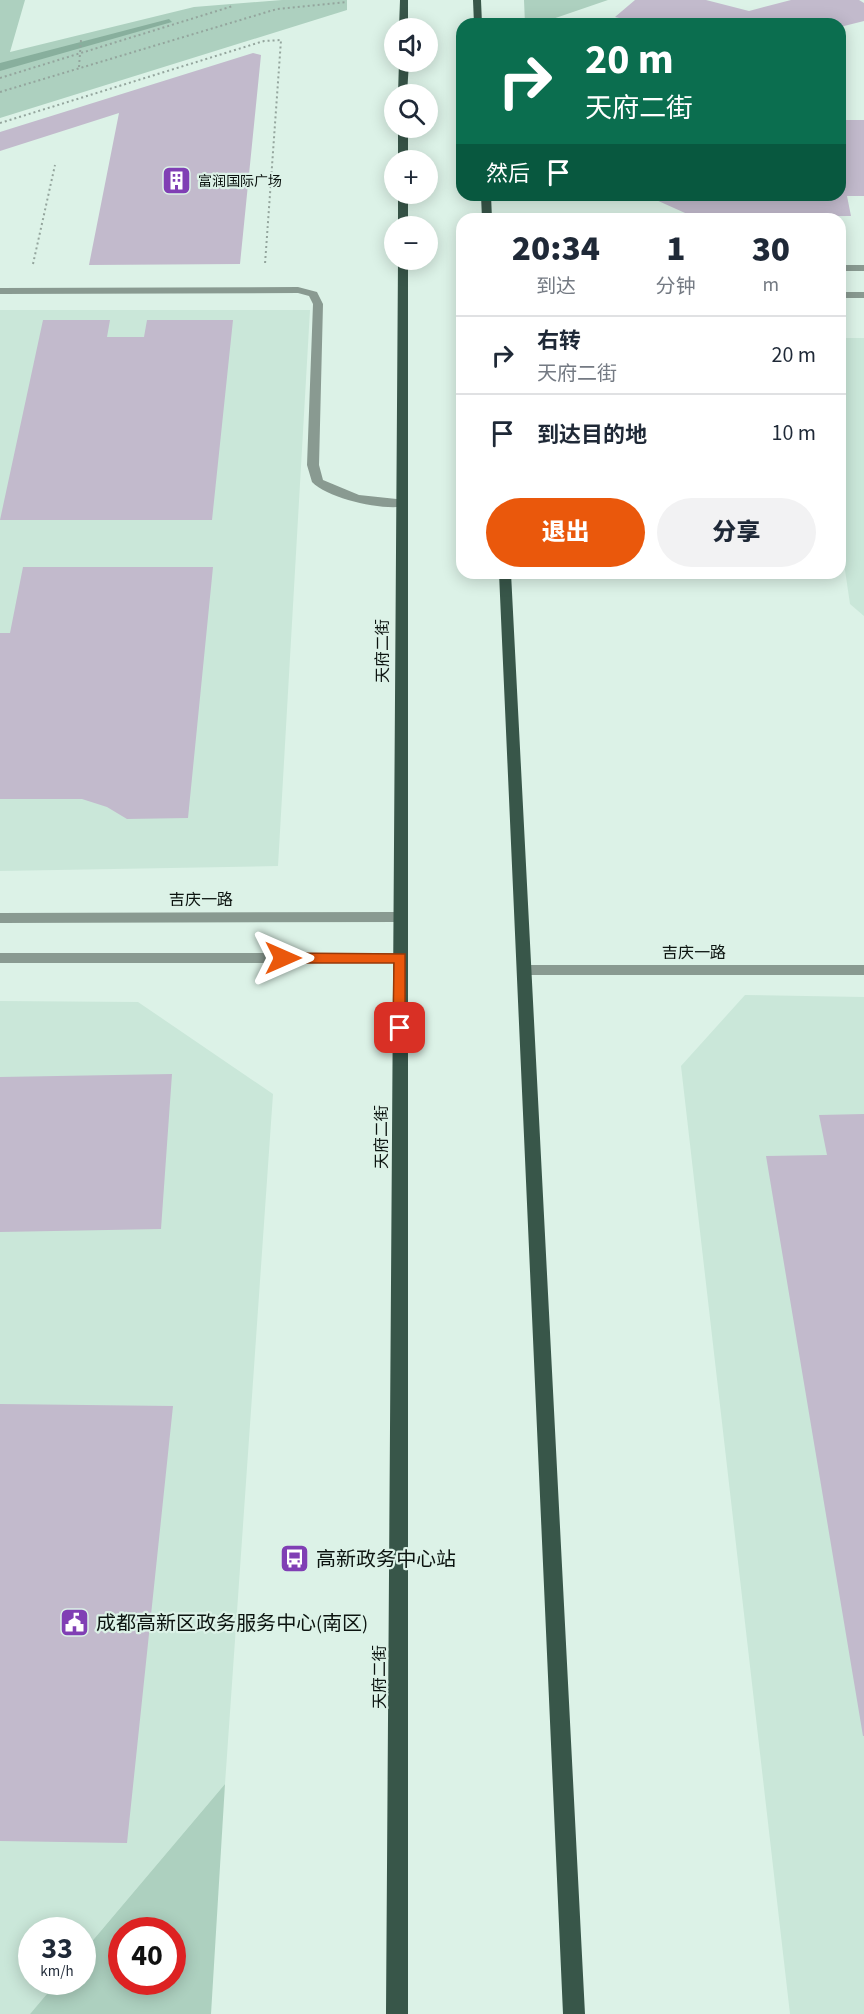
<!DOCTYPE html>
<html lang="zh">
<meta charset="utf-8">
<style>
body{margin:0;font-family:"Source Sans 3","Noto Sans SC",sans-serif;background:#f2f2f3;color:#1f2937;height:100vh;display:flex;flex-direction:column;font-size:22px;white-space:nowrap}
*{box-sizing:border-box;margin:0}
p{font-size:20px;color:#747a83}
.icon{flex:none;width:33px;height:33px;fill:none;stroke:currentColor;stroke-width:2;stroke-linecap:round;stroke-linejoin:round}
.map{position:relative;flex:1;overflow:hidden}
.details{position:absolute;left:456px;top:213px;width:390px;height:366px;display:flex;flex-direction:column;background:#fff;border-radius:18px;box-shadow:0 3px 15px #0003}
.details>*{flex:none}
.top-card{position:absolute;left:456px;top:18px;width:390px;height:183px;border-radius:18px;box-shadow:0 3px 15px #0003;background:#0b6e4f;color:#fff;overflow:hidden}
.tools{position:absolute;left:384px;top:18px;display:grid;gap:12px}
.tools a{display:grid;place-items:center;width:54px;height:54px;border-radius:50%;background:#fff;box-shadow:0 3px 15px #0003;font-size:30px}
.speed{position:absolute;left:18px;top:1917px;display:flex;gap:12px;font-size:30px;font-weight:700;text-align:center}
.speed>*{display:grid;place-content:center;width:78px;height:78px;border-radius:50%;background:#fff;box-shadow:0 3px 15px #0003;line-height:1}
.speed small{font-size:15px;font-weight:400}
.speed .limit{border:9px solid #d22;background:#fff;color:#111}
.pin{position:absolute;display:grid;place-items:center;width:51px;height:51px;color:#fff;margin:-26px;border-radius:12px;box-shadow:0 3px 9px #0006}
.me{position:absolute;width:66px;margin:-33px;rotate:90deg;stroke-linejoin:round;filter:drop-shadow(0 0 4px #0008)}
.turn{display:flex;align-items:center;gap:21px;height:126px;padding:0 30px;font-size:27px}
.turn .icon{width:78px;height:78px;stroke-width:2.5}
.turn b{display:block;font-size:42px;line-height:51px}
.then{display:flex;align-items:center;height:57px;padding:0 30px;background:#0003;gap:12px;font-size:22px}
.eta{display:flex;justify-content:space-evenly;align-items:center;height:102px;text-align:center}
.eta b{font-size:36px;font-weight:800;line-height:42px}
.action{display:flex;gap:12px;margin-top:auto;padding:12px 30px}
.action a{flex:1;height:69px;border-radius:36px;background:#ea580c;color:#fff;font-size:24px;font-weight:800;line-height:69px;text-align:center}
.action a+a{background:#f2f2f3;color:#1f2937}
ul{padding:0;list-style:none}
li{display:flex;align-items:center;gap:18px;height:78px;padding:0 30px;border-top:2px solid #e0e1e3}
li div{flex:1}
li b{display:block;font-size:22px}
li em{font-style:normal}
.map>svg:first-child{display:block}
.built{fill:#cae7d9}
.green{fill:#add0bf;fill-rule:evenodd}
.water{fill:#88af9d}
.building{fill:#c2bacc}
.lines{fill:none;stroke-linecap:round;stroke-linejoin:round}
.path{stroke:#94a59d;stroke-width:2;stroke-dasharray:2 3;stroke-linecap:butt}
.minor{fill:#899a91;fill-rule:evenodd}
.major{fill:#385649;fill-rule:evenodd}
.route{fill:#ea580c;stroke:#983908;stroke-width:1.5}
.labels{text-anchor:middle;stroke-width:4.5;stroke-linejoin:round;paint-order:stroke}
.far-poi-label{font-size:14px;fill:#0c1410;stroke:#dcf2e7;text-anchor:start}
.street-label{font-size:16px;fill:#0c1410;stroke:#dcf2e7}
.near-poi-label{font-size:20px;fill:#0c1410;stroke:#dcf2e7;text-anchor:start}
</style>
<div class="map">
<svg width="864" height="2014" viewBox="0 0 864 2014">
<rect width="100%" height="100%" fill="#dcf2e7"/>
<!-- built -->
<path class="built" d="M 0,310 L 310,310 L 278,866 L 0,871 Z
M 840,338 L 864,338 L 864,616 L 850,604 L 840,536 Z
M 745,995 L 864,997 L 864,2014 L 790,2014 L 681,1066 Z
M 0,1001 L 138,1002 L 273,1094 L 225,1784 L 83,1952 L 82,1930 L 32,1930 L 32,1982 L 57,1982 L 30,2014 L 0,2014 Z"/>
<!-- green -->
<path class="green" d="M 0,0 L 25,0 L 10,52 L 194,7 L 282,0 L 347,0 L 347,10 L 0,118 Z
M 524,0 L 608,0 L 538,24 L 525,24 Z
M 225,1784 L 211,2014 L 30,2014 L 57,1982 L 82,1982 L 83,1952 ZM 122,1930 L 172,1930 L 172,1982 L 122,1982 Z"/>
<!-- water -->
<path class="water" d="M 169,19 L 172,22 L 0,71 L 0,63 Z"/>
<!-- building -->
<path class="building" d="M 635,0 L 706,0 L 749,11 L 791,0 L 859,0 L 864,3 L 864,21 L 840,27 L 840,24 L 644,24 L 615,17 Z
M 253,53 L 261,55 L 240,264 L 89,265 L 119,113 L 0,151 L 0,132 Z
M 840,120 L 864,120 L 864,196 L 847,196 L 851,216 L 694,217 L 645,195 L 840,195 Z
M 43,320 L 110,320 L 107,337 L 144,337 L 147,320 L 233,320 L 212,520 L 0,520 Z
M 23,567 L 213,567 L 188,818 L 127,819 L 107,807 L 82,799 L 0,799 L 0,633 L 10,633 Z
M 172,1074 L 161,1229 L 0,1232 L 0,1077 Z
M 864,1114 L 864,1736 L 863,1736 L 766,1156 L 827,1155 L 819,1115 Z
M 0,1404 L 173,1406 L 127,1843 L 0,1841 Z"/>
<g class="lines">
<!-- path -->
<path class="path" d="M 79,67 L 81,40
M 0,78 L 233,6
M 0,92 L 277,9 L 347,2
M 0,123 L 264,41 L 281,40 L 265,264
M 33,264 L 55,165"/>
<!-- minor -->
<path class="minor" d="M 840,265 L 864,265 L 864,271 L 840,271 Z
M 298,287 L 317,292 L 323,304 L 319,465 L 323,480 L 359,495 L 406,500 L 406,506 C 383,511 329,499 312,482 L 307,465 L 313,304 L 309,296 L 298,293 L 0,294 L 0,288 Z
M 840,292 L 864,292 L 864,298 L 840,298 Z
M 401,912 L 408,917 L 401,922 L 0,923 L 0,913 Z
M 0,953 L 401,953 L 408,958 L 401,963 L 0,963 Z
M 524,965 L 864,965 L 864,975 L 524,975 L 517,970 Z"/>
<!-- major -->
<path class="major" d="M 400,0 L 408,0 L 408,28 L 399,28 Z
M 473,0 L 481,0 L 482,24 L 474,24 Z
M 399,62 L 409,62 L 407,94 L 398,94 Z
M 398,128 L 408,128 L 408,160 L 398,160 Z
M 398,194 L 408,194 L 408,226 L 398,226 Z
M 481,195 L 491,195 L 492,219 L 482,219 Z
M 398,260 L 408,260 L 408,2014 L 386,2014 Z
M 499,573 L 511,573 L 585,2014 L 563,2014 Z"/>
</g>
<!-- route -->
<path class="route" d="M 283,953 L 405,954 L 405,1032 L 395,1032 L 393,1028 L 394,963 L 283,963 L 276,958 Z"/>
<!-- icons -->
<defs>
<symbol id="building-square" viewBox="-11 -11 22 22"><rect x="-9" y="-9" width="18" height="18" rx="4" fill="#803fb4" stroke="#dcf2e7"/><path d="M-4-6H4V6H1V3H-1V6H-4ZM-2.5-4.3h1.7v1.8h-1.7ZM.8-4.3h1.7v1.8H.8ZM-2.5-1h1.7V.8h-1.7ZM.8-1h1.7V.8H.8Z" fill="#fff"/></symbol>
<symbol id="bus-square" viewBox="-11 -11 22 22"><rect x="-9" y="-9" width="18" height="18" rx="4" fill="#803fb4" stroke="#dcf2e7"/><path d="M-5-6H5V4H4V6H2V4H-2V6H-4V4H-5ZM-3.5-4V0h7V-4ZM-3.5 1.2v1.5H-2V1.2ZM2 1.2v1.5H3.5V1.2Z" fill="#fff"/></symbol>
<symbol id="civic-square" viewBox="-11 -11 22 22"><rect x="-9" y="-9" width="18" height="18" rx="4" fill="#803fb4" stroke="#dcf2e7"/><path d="M-.6-6.5H3V-4.5H.6V-3L4-1V1h2V6H-6V1h2V-1L-.6-3ZM-1.2 2.5V6h2.4V2.5Z" fill="#fff"/></symbol>
</defs>
<g fill-rule="evenodd">
<use href="#building-square" x="160" y="164" width="33" height="33"/>
<use href="#bus-square" x="278" y="1542" width="33" height="33"/>
<use href="#civic-square" x="58" y="1606" width="33" height="33"/>
</g>
<g class="labels">
<!-- far-poi labels -->
<g class="far-poi-label">
<text x="198" y="186">富润国际广场</text>
</g>
<!-- street labels -->
<g class="street-label">
<text transform="translate(382 651) rotate(-90)" y="6">天府二街</text>
<text x="201" y="905">吉庆一路</text>
<text x="694" y="958">吉庆一路</text>
<text transform="translate(381 1137) rotate(-90)" y="6">天府二街</text>
<text transform="translate(379 1677) rotate(-90)" y="6">天府二街</text>
</g>
<!-- near-poi labels -->
<g class="near-poi-label">
<text x="316" y="1566">高新政务中心站</text>
<text x="96" y="1630">成都高新区政务服务中心(南区)</text>
</g>
</g>
</svg>
<div class="tools">
<a><svg class="icon" aria-label="sound" viewBox="0 0 24 24"><path d="M4 9h4l5-4v14l-5-4H4zM17 9q2 3 0 6"/></svg></a>
<a><svg class="icon" aria-label="search" viewBox="0 0 24 24"><circle cx="10" cy="10" r="6"/><path d="M15 15l6 6"/></svg></a>
<a>+</a>
<a>−</a>
</div>
<div class="speed"><div>33<small>km/h</small></div><div class="limit">40</div></div>
<div class="pin" style="left:400px;top:1028px;background:#d93025"><svg class="icon" aria-label="arrive" viewBox="0 0 24 24"><path d="M6 21V4h12l-3 4 3 4H6"/></svg></div>
<svg class="me" style="left:283px;top:958px" viewBox="-20 -20 40 40"><path d="M0-17L14 15 0 8-14 15z" fill="#ea580c" stroke="#fff" stroke-width="4"/></svg>
<div class="top-card">
<div class="turn"><svg class="icon" aria-label="right" viewBox="0 0 24 24"><path d="M7 20v-9h11M14 6l5 5-5 5"/></svg><div><b>20 m</b>天府二街</div></div>
<div class="then">然后<svg class="icon" aria-label="arrive" viewBox="0 0 24 24"><path d="M6 21V4h12l-3 4 3 4H6"/></svg></div>
</div>
<section class="details">
<div class="eta">
<div><b>20:34</b><p>到达</p></div>
<div><b>1</b><p>分钟</p></div>
<div><b>30</b><p>m</p></div>
</div>
<ul>
<li><svg class="icon" aria-label="right" viewBox="0 0 24 24"><path d="M7 20v-9h11M14 6l5 5-5 5"/></svg><div><b>右转</b><p>天府二街</p></div><em>20 m</em></li>
<li><svg class="icon" aria-label="arrive" viewBox="0 0 24 24"><path d="M6 21V4h12l-3 4 3 4H6"/></svg><div><b>到达目的地</b></div><em>10 m</em></li>
</ul>
<div class="action"><a>退出</a><a>分享</a></div>
</section>
</div>
